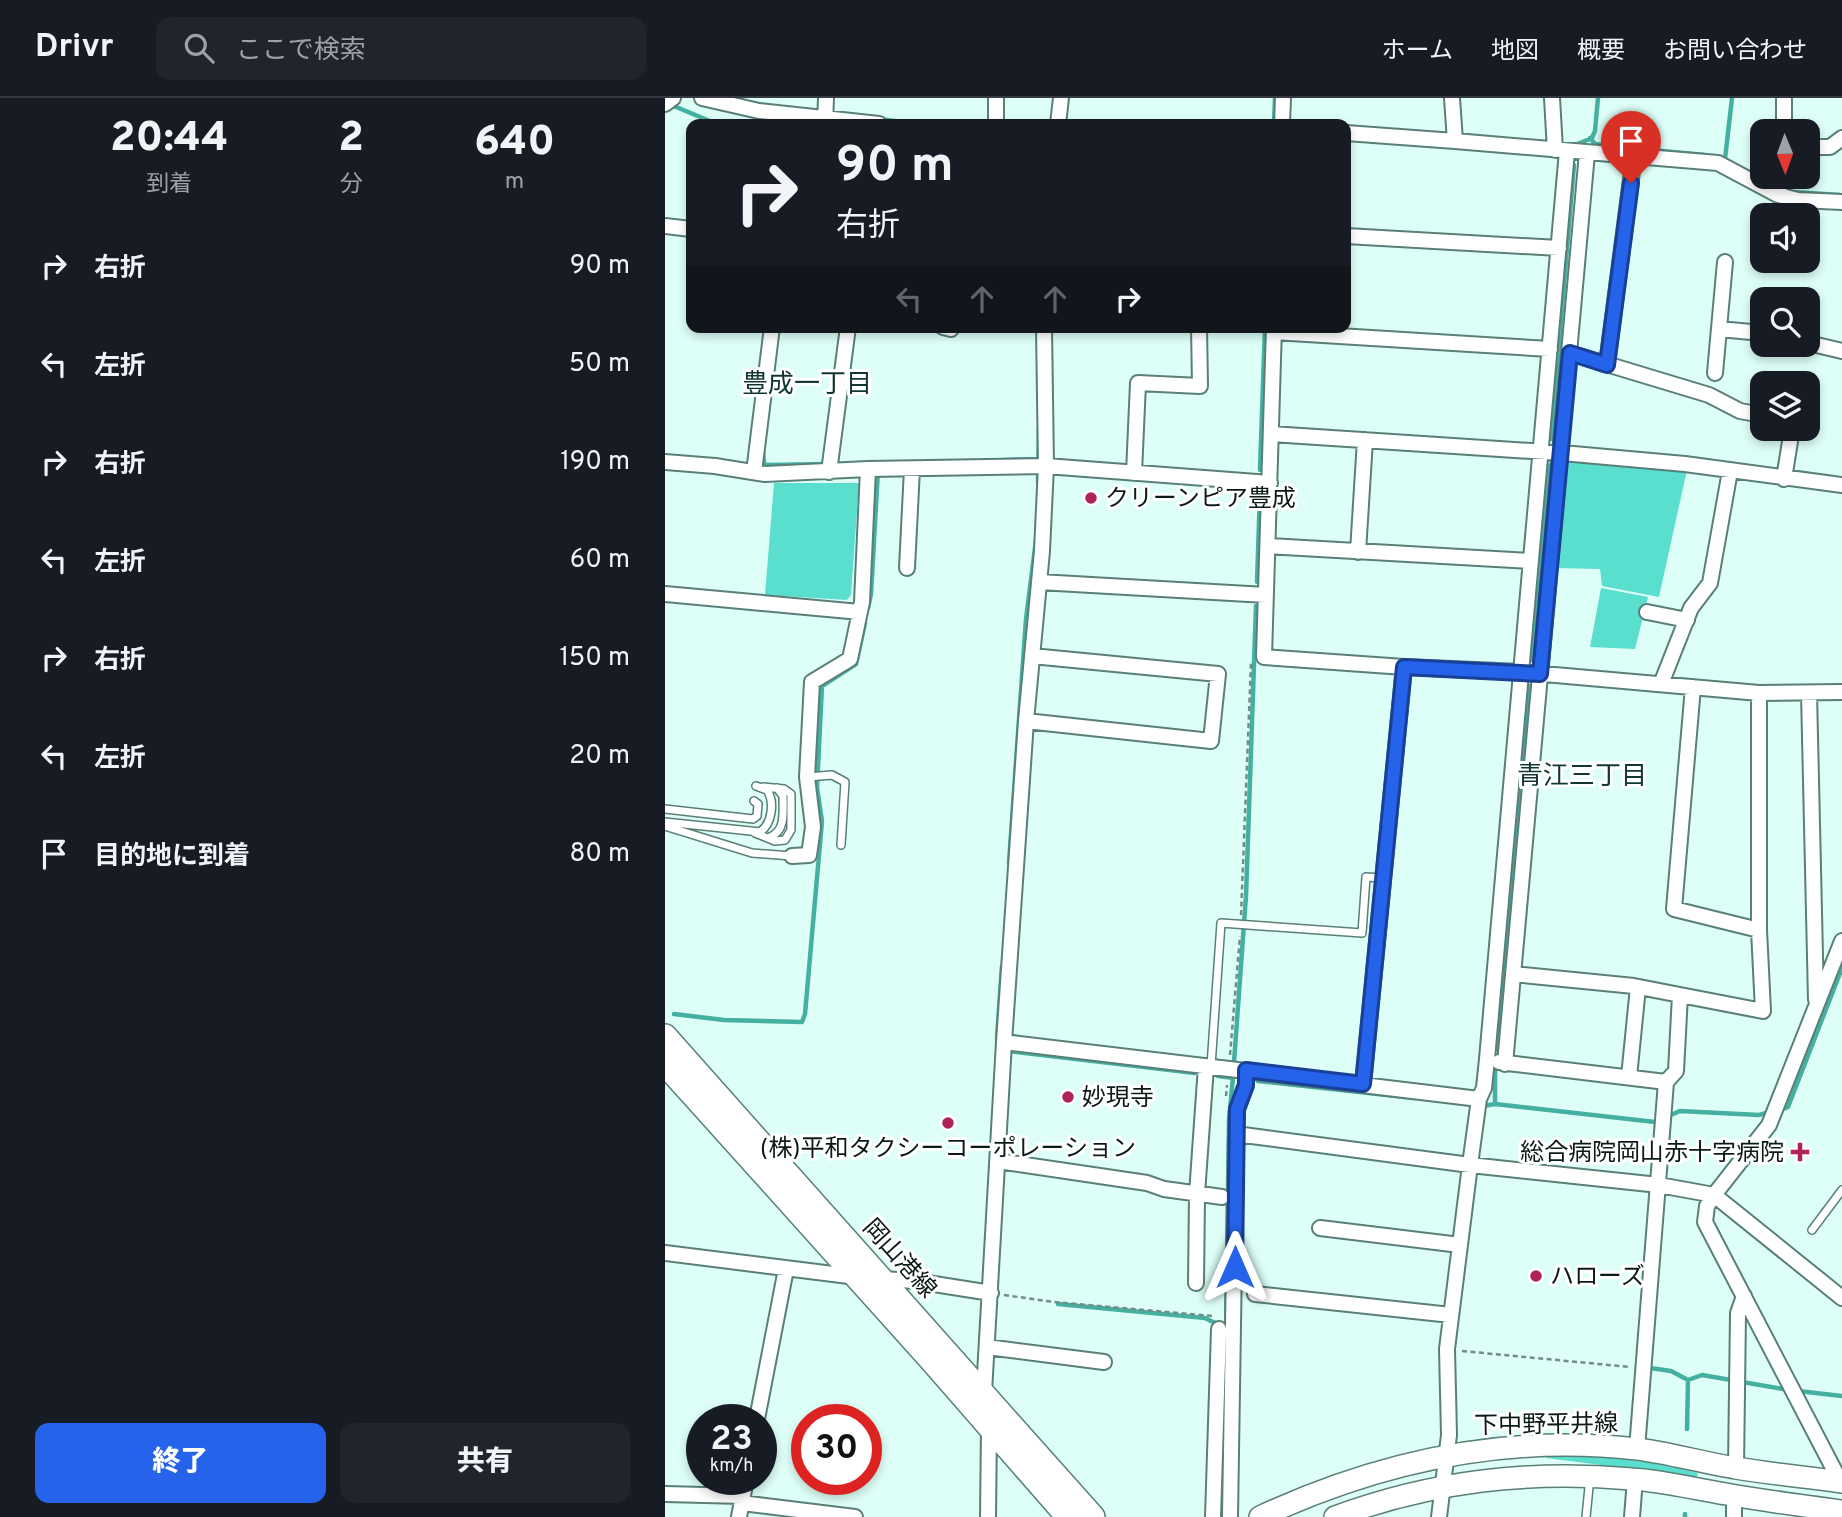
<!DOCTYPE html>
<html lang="ja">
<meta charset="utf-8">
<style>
body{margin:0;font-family:Overpass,"Noto Sans JP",sans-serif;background:#20242c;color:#f1f3f6;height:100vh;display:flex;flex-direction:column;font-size:26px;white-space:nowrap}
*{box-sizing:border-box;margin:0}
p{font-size:23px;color:#9ea1a6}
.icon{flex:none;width:38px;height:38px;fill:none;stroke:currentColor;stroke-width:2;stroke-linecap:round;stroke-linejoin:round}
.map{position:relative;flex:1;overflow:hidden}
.panel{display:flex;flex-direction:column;background:#171b24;width:665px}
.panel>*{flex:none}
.banner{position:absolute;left:21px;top:21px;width:665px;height:214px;border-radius:14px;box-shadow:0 4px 10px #0003;background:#171b24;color:#f1f3f6;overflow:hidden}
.needle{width:46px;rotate:179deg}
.tools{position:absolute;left:1085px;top:21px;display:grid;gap:14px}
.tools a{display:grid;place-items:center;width:70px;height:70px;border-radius:14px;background:#171b24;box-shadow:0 4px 10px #0003;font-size:35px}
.speed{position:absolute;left:21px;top:1306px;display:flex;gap:14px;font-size:35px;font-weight:700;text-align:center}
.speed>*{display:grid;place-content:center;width:91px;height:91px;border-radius:50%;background:#171b24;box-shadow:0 4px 10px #0003;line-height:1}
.speed small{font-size:18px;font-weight:400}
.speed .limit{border:10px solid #d22;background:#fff;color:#111}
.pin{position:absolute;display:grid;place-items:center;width:60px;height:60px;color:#fff;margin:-72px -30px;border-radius:50% 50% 50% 0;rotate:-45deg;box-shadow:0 0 7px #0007}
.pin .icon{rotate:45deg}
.me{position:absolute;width:77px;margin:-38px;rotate:0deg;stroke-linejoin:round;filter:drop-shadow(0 0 5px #0008)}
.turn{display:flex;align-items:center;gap:24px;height:147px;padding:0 35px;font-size:32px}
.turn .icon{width:91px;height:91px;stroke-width:2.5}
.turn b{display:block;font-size:49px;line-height:60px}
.lanes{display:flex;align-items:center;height:66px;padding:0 35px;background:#0003;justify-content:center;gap:35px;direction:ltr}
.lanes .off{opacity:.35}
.eta{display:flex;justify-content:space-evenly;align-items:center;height:119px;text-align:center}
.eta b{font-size:42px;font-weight:800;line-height:49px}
.button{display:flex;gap:14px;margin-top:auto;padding:14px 35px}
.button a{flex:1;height:80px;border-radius:14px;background:#2563eb;color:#fff;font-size:28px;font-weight:800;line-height:80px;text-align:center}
.button a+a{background:#20242c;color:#f1f3f6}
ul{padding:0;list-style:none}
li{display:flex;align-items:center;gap:21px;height:98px;padding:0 35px}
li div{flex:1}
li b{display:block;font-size:26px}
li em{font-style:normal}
header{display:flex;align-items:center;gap:42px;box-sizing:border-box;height:98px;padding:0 35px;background:#171b24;border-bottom:2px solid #363941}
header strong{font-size:33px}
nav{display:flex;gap:38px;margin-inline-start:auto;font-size:24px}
.search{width:490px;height:63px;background:#20242c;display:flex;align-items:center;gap:18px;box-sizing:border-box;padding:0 24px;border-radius:14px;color:#9ea1a6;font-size:26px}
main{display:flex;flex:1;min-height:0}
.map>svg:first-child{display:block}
.green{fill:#5adecd}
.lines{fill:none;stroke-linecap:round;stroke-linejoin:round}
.stream{stroke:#45b0a2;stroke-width:4.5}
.lane-casing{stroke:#597f79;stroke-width:10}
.street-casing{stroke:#597f79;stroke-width:18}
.secondary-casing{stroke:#597f79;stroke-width:24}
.primary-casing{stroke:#597f79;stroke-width:26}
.path{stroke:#738c87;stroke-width:2.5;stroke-dasharray:5 3.5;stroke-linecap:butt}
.lane{stroke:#fff;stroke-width:7}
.street{stroke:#fff;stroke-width:14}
.secondary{stroke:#fff;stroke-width:21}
.primary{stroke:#fff;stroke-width:23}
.route-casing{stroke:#184099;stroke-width:18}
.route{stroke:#2563eb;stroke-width:12}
.poi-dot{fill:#b0225a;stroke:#fff;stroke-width:2.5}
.labels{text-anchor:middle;stroke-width:6;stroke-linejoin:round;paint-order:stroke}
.poi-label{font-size:24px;fill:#0a1a17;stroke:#fff;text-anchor:start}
.street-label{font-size:24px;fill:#0a1a17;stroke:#fff}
.neighbourhood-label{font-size:26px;fill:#113732;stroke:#fff}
</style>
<header>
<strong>Drivr</strong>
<div class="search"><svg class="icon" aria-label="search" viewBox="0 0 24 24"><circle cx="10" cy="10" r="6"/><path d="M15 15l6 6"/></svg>ここで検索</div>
<nav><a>ホーム</a><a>地図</a><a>概要</a><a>お問い合わせ</a></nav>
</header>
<main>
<section class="panel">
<div class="eta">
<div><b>20:44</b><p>到着</p></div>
<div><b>2</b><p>分</p></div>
<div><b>640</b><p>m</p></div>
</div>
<ul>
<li><svg class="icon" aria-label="right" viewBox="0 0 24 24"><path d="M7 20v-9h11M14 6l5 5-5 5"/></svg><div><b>右折</b></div><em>90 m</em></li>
<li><svg class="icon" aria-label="left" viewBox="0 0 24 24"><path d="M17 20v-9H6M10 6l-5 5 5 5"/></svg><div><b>左折</b></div><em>50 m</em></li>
<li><svg class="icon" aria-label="right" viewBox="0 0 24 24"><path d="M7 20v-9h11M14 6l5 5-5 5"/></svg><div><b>右折</b></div><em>190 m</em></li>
<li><svg class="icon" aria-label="left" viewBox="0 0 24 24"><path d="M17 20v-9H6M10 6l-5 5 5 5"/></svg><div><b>左折</b></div><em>60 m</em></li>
<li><svg class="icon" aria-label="right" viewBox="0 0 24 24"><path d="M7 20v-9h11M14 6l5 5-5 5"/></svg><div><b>右折</b></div><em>150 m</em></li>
<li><svg class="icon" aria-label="left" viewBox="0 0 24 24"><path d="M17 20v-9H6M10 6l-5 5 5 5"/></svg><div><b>左折</b></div><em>20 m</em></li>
<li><svg class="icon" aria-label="arrive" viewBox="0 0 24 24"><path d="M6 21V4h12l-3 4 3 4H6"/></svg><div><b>目的地に到着</b></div><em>80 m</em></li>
</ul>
<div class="button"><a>終了</a><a>共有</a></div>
</section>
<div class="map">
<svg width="1177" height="1419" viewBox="0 0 1177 1419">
<rect width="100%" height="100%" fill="#ddfff8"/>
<!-- green -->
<path class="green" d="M 905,361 L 1022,372 L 994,499 L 937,488 L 935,471 L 888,470 L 899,366 Z
M 109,385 L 194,385 L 186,497 L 182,502 L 100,497 Z
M 936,490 L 983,499 L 970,551 L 925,549 Z
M 881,1356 C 934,1357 982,1362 1033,1375 L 1032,1379 L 881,1360 Z"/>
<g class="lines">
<!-- stream -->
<path class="stream" d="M 4,6 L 52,26
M 213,21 L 254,26
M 397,26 L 421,26
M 609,26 L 610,0
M 925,40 L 930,46 L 960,50
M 910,47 L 927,40 L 930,33 L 933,0
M 986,52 L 1040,57
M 1060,61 L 1067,0
M 1128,94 L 1175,97
M 886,341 L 909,67
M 98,354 L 99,365 L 101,367 L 163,366
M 339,362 L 373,361
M 595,372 L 600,229
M 373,385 L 374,330
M 592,484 L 595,395
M 203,510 L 206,496 L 213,372
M 867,562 L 884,367
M 344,765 L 361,521 L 371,442
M 9,916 L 59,922 L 137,924 L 140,916 L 157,723 L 152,690 L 157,588 L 191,566 L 200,525
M 332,940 L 337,868
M 832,951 L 864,588
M 343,953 L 530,975
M 569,964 L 581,798 L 591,508
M 553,978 L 568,980
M 593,983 L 749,1000
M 830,1006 L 990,1024 L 1015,1013 L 1094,1017 L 1105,1014
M 818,1008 L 830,1006 L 830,970
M 1114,1012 L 1123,1009 L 1177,870
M 393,1206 L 540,1220 L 554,1227
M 561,1234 L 564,1022 L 568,979
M 985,1270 L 1006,1273 L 1023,1282 L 1037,1277 L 1124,1292
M 1133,1293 L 1177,1298
M 1022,1331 L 1023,1282
M 556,1414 L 560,1254
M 1020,1419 L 1020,1416"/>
<defs>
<path id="lane" d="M 142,679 L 167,677 L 180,684 L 176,747
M 0,711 L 88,721 L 92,718 L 93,706 L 89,703
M 0,724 L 95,734 C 107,726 110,704 102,692 L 91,688
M 0,728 L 87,755 L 127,758
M 90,735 L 110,743 L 120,742 L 126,732 L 126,696 L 119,691 L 98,689
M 105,739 C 121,733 118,714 118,698 L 112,690
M 546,968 L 556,825 L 697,835 L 701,779 L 718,780
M 1147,1132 L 1177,1092
M 921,1419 L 925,1379"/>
<path id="street" d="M 37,0 L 94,13 L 214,26
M 331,0 L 331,26
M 787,0 L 790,43 L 1053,65 L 1113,97 L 1133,102 L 1177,104
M 887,0 L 890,52
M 0,6 L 8,0
M 160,26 L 161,0
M 393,26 L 396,0
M 617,26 L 618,0
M 1119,33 L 1119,0
M 681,35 L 790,43
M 1143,49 L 1165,49 L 1177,40
M 1113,97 L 1117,79
M 0,128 L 26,131
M 681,138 L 894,150
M 278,229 L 286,231
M 609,229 L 599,559 L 739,569 L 857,574 L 1094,595 L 1177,594
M 1054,231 L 1097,235
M 609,234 L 885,251
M 1143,245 L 1177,253
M 905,255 L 1044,297 L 1075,313 L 1097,317
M 942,266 L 969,58
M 1050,275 L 1060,164
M 606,336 L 897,355 L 1020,366 L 1177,387
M 0,364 L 50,368 L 100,376 L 203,371 L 381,368 L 605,385
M 89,374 L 107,229
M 164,374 L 183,229
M 469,375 L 473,285 L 535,288 L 534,229
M 1119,381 L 1127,331
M 603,448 L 865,463
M 693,454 L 700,342
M 242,470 L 247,371
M 374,484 L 601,497
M 0,496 L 195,514
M 982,514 L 1022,522
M 996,586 L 1026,510 L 1045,485 L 1065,373
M 1094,595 L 1094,832
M 1144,595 L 1151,902
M 361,623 L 546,643 L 553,576 L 367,558
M 127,758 L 144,757 L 148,729 L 142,679 L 147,584 L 185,561 L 197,504 L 203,371
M 1177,843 L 1104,1027 L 1049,1097 L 1042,1108 L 1040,1124 L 1177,1387
M 848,876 L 969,888 L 1015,897
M 339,944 L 814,1001
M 834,964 L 1001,984
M 840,966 L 922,55
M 964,979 L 973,889
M 698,986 L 739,569
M 571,1036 L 805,1067 L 994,1087 L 1049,1097 L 1177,1200
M 333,1063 L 482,1085 L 499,1091 L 557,1099
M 655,1130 L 795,1147
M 0,1155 L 192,1179
M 216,1181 L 250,1183 L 326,1195
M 531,1185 L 532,1096 L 541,968
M 590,1196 L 786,1217
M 322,1249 L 439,1264
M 319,1294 L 339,944 L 361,623 L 377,453 L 381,368 L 379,229
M 92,1321 L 121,1171
M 972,1351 L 1001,984 L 1011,973 L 1015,897 L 1098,913 L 1094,832 L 1009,811 L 1028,589
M 1071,1370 L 1073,1215 L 1079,1198
M 0,1396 L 78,1398
M 77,1405 L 190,1419
M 74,1419 L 81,1381
M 323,1419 L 324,1329
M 548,1419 L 554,1231
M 565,1419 L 571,1036 L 572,1011 L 581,987 L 581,972
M 774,1419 L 784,1337 L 782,1251 L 805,1067 L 814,1001 L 819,990 L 822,961 L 902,53
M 967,1419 L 970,1381
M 1069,1419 L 1069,1398"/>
<path id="secondary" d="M 595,1419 C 715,1363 839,1336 972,1351 C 1005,1355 1038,1365 1071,1370 C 1106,1376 1142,1379 1177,1384
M 670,1419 C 768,1383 863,1372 967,1381 C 999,1383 1030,1391 1061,1396 C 1100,1403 1139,1408 1177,1413"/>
<path id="primary" d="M 0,938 L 428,1419
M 0,966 L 267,1263 L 403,1419"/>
</defs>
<!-- lane casing -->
<use href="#lane" class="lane-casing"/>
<!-- street casing -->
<use href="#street" class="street-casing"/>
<!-- secondary casing -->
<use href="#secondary" class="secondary-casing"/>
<!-- primary casing -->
<use href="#primary" class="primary-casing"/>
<!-- path -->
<path class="path" d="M 576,817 L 586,565
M 565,957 L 575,838
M 561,998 L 562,987
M 339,1197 L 389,1204 L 548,1218
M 797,1253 L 965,1269"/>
<!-- lane -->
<use href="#lane" class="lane"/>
<!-- street -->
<use href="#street" class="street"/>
<!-- secondary -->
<use href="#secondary" class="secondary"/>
<!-- primary -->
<use href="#primary" class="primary"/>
</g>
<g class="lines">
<defs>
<path id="route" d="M 570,1169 L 572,1011 L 581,987 L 581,972 L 698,986 L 739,569 L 875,576 L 905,255 L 942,267 L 966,85"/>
</defs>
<!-- route casing -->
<use href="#route" class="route-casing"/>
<!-- route -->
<use href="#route" class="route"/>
</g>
<!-- markers -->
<g class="poi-dot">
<circle cx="426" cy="400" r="7"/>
<circle cx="403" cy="999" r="7"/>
<circle cx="283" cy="1025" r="7"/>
<path d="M1131.5 1043.5h7v7h7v7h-7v7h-7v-7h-7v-7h7z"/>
<circle cx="871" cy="1178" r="7"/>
</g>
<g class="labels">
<!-- poi labels -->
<g class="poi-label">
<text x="440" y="408">クリーンピア豊成</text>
<text x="417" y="1007">妙現寺</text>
<text x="283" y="1058" text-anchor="middle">(株)平和タクシーコーポレーション</text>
<text x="1119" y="1062" text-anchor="end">総合病院岡山赤十字病院</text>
<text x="885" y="1186">ハローズ</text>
</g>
<!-- street labels -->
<g class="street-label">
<text transform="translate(235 1160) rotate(48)" y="8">岡山港線</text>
<text transform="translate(881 1326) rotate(-1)" y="8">下中野平井線</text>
</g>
<!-- neighbourhood labels -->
<g class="neighbourhood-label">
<text x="142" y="294">豊成一丁目</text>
<text x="917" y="686">青江三丁目</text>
</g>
</g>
</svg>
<div class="tools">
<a><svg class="needle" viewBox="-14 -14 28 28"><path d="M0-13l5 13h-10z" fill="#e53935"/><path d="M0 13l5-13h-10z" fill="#9ea1a6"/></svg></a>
<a><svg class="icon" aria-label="sound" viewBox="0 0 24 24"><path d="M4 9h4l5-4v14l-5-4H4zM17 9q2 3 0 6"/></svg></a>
<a><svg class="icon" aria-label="search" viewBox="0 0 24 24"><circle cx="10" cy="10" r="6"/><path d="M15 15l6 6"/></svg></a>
<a><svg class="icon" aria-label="layers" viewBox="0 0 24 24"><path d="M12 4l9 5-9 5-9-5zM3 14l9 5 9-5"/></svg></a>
</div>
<div class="speed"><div>23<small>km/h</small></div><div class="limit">30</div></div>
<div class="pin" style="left:966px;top:85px;background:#d93025"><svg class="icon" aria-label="arrive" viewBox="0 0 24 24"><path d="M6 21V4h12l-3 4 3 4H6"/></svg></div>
<svg class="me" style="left:570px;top:1169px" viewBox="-20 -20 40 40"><path d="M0-17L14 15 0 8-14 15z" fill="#2563eb" stroke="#fff" stroke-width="4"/></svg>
<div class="banner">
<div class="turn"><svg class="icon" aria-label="right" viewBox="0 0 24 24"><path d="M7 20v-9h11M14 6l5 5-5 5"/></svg><div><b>90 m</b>右折</div></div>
<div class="lanes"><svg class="icon off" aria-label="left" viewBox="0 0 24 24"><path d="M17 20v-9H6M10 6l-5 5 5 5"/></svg><svg class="icon off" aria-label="ahead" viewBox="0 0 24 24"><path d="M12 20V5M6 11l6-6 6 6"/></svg><svg class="icon off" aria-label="ahead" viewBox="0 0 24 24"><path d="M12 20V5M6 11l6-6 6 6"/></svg><svg class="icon" aria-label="right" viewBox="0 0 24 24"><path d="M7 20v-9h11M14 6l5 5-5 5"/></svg></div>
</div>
</div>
</main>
